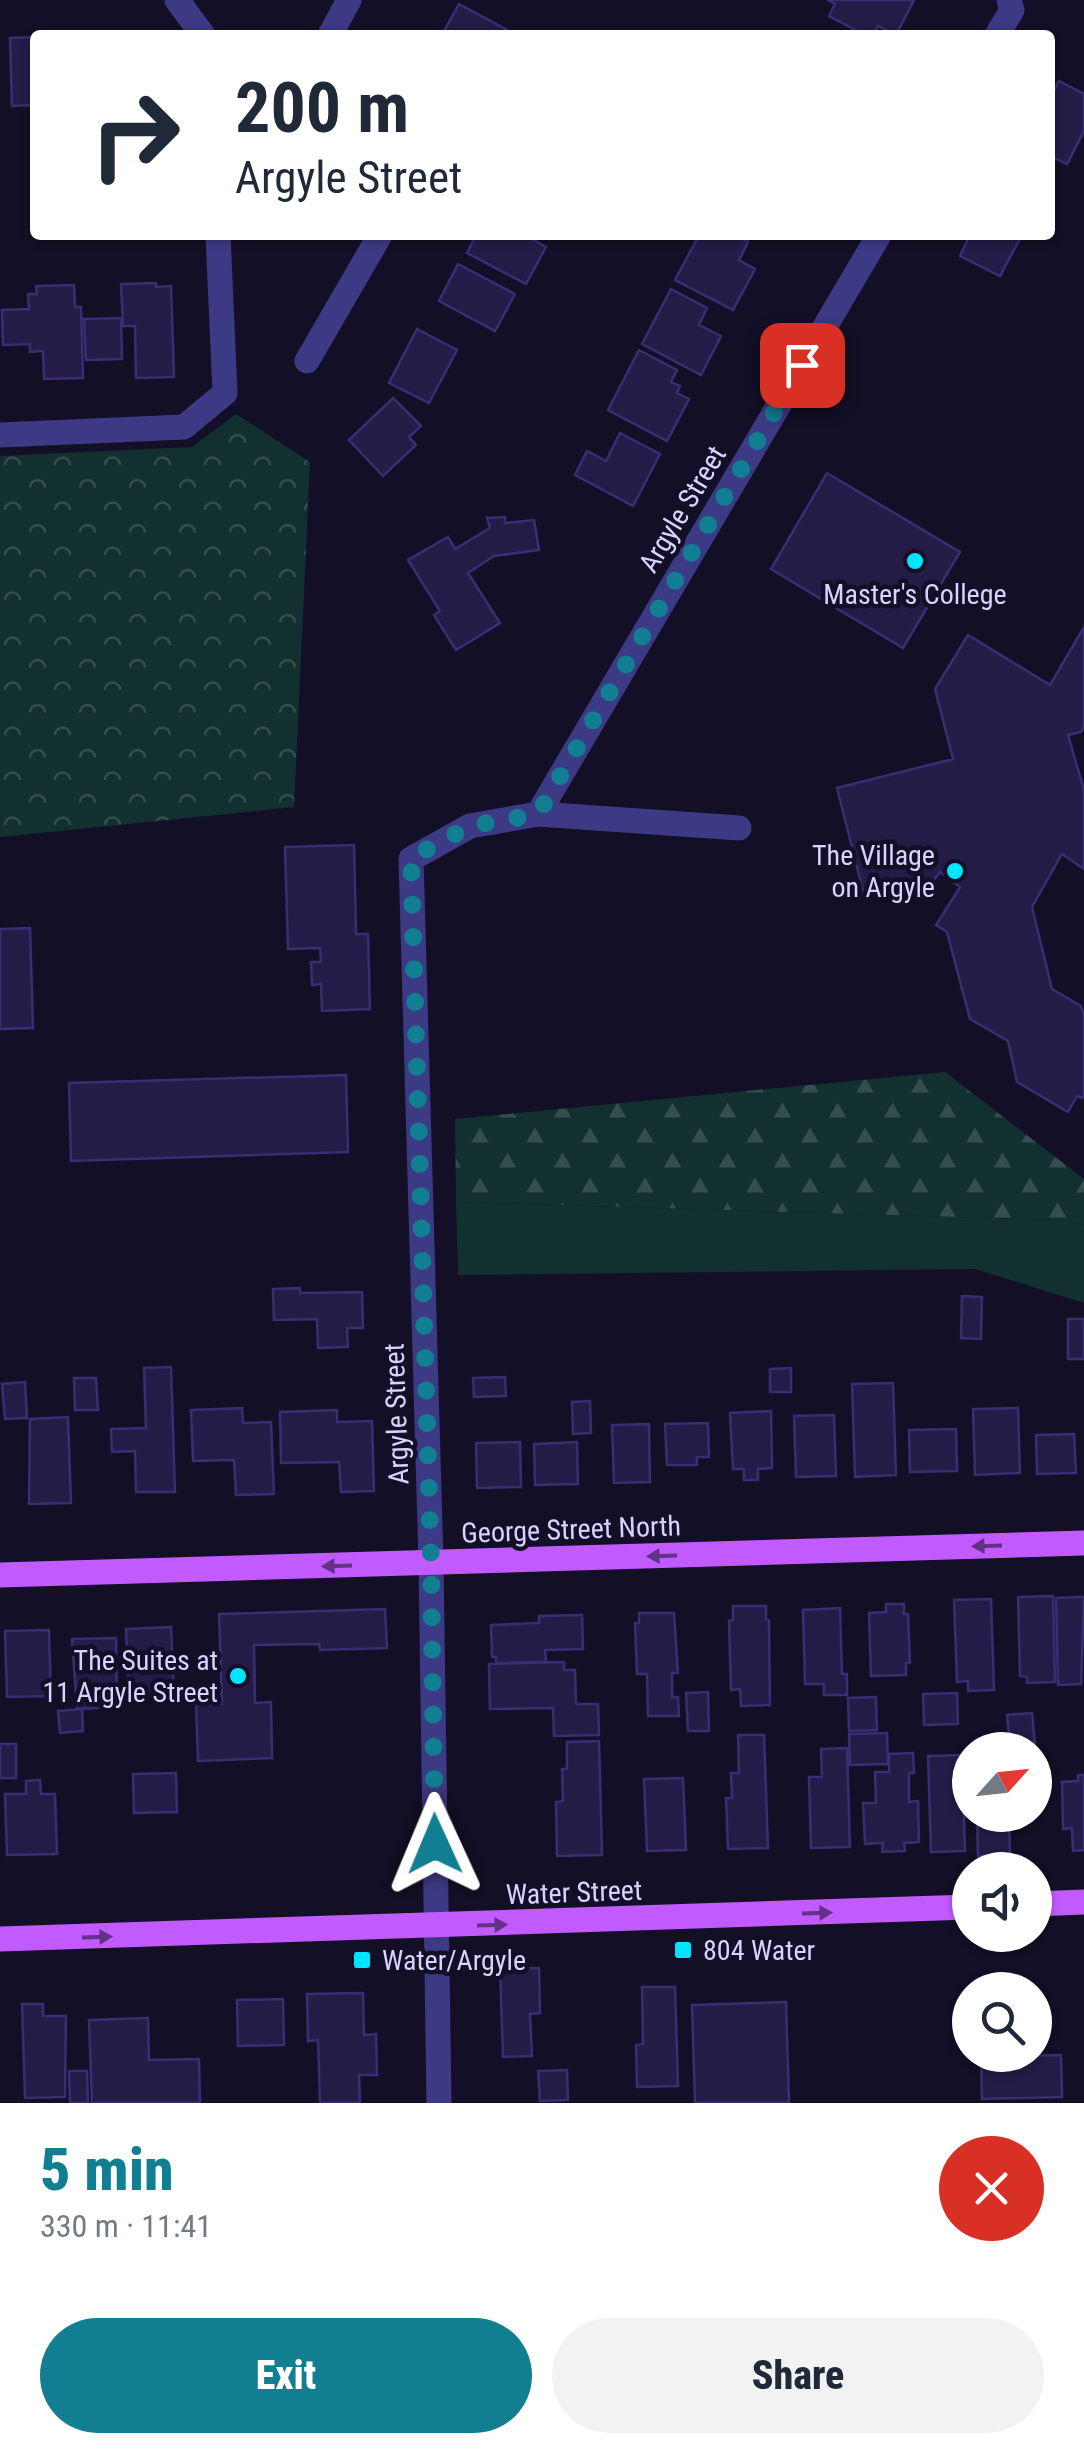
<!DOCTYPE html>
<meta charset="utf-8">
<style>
body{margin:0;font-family:"Roboto Condensed",sans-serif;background:#f2f2f3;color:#1f2937;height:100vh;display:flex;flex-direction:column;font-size:38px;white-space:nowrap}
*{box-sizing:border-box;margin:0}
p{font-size:32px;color:#747a83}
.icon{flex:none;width:55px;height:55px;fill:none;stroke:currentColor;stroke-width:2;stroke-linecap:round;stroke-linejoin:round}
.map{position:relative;height:2103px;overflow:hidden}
.details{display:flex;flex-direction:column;background:#fff;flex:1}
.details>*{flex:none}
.hud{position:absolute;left:30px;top:30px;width:1025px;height:210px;border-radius:10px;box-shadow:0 2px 8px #0004;background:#fff;color:#1f2937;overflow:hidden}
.needle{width:65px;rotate:63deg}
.tools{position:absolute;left:952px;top:1732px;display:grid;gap:20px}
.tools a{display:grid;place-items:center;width:100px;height:100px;border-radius:50%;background:#fff;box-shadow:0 2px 8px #0004;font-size:50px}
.pin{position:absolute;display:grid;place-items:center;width:85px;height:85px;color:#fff;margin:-42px;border-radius:20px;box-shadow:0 5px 15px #0006}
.me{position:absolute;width:110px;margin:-55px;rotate:359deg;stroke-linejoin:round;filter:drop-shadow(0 0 8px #0008)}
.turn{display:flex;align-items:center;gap:35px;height:210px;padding:0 40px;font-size:45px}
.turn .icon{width:130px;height:130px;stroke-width:2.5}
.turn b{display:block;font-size:70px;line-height:85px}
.round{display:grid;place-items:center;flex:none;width:105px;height:105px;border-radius:52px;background:#f2f2f3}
.overview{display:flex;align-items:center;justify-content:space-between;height:170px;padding:0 40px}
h1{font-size:60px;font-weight:800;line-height:75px;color:#117e91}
.action{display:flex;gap:20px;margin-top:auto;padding:20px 40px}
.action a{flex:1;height:115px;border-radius:60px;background:#117e91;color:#fff;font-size:40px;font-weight:800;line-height:115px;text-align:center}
.action a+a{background:#f2f2f3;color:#1f2937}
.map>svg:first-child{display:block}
.grass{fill:#12302f}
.forest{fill:url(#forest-firs)}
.park{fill:url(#park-crowns)}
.building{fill:#241b47;stroke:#3b2d73;stroke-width:2.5}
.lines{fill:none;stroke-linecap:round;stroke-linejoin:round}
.minor{stroke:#3d3a85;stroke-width:25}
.major{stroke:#c25bff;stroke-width:25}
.oneway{fill:#623188}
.route{stroke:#117e91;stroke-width:18;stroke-dasharray:0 32.4}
.poi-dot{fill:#00e5ff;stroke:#130f26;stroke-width:4}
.labels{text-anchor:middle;stroke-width:9;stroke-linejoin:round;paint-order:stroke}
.street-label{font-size:28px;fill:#d9d4ff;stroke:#130f26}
.poi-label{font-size:28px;fill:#d9d4ff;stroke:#130f26;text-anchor:end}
</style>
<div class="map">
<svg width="1084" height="2103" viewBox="0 0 1084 2103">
<defs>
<pattern id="forest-firs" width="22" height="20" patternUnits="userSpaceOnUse" patternTransform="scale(2.5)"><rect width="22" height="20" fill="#12302f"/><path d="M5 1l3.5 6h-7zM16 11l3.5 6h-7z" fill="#344d4e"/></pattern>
<pattern id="park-crowns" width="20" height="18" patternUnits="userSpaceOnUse" patternTransform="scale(2.5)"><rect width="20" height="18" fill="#12302f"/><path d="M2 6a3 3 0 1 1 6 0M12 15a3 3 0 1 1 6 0" fill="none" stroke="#344d4e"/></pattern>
</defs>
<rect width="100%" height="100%" fill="#130f26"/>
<!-- grass -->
<path class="grass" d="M 456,1202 L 1057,1220 L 1084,1225 L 1084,1303 L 975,1269 L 458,1275 Z"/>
<!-- forest -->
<path class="forest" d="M 945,1072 L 1084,1179 L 1084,1225 L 1057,1220 L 456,1202 L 455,1119 Z"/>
<!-- park -->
<path class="park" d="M 236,414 L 310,462 L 294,807 L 0,837 L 0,456 L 192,447 Z"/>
<!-- building -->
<path class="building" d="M 828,0 L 914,0 L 896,35 L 878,26 L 873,35 L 865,35 L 829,16 L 835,4 Z
M 459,4 L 513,33 L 512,35 L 442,35 Z
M 35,37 L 35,105 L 12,106 L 10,38 Z
M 1059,81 L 1084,94 L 1084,131 L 1067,164 L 1050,156 L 1050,98 Z
M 476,235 L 524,235 L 546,247 L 526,284 L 467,253 Z
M 699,235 L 734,235 L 748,242 L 739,260 L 755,269 L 733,310 L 675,280 Z
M 970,235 L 1022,235 L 1000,276 L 960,256 Z
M 458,264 L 515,294 L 495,331 L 439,301 Z
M 156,283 L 156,287 L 171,286 L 174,377 L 136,378 L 135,326 L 123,326 L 121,284 Z
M 74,285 L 75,307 L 81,307 L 83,378 L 44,379 L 43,351 L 30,352 L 30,344 L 3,345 L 2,310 L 29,309 L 28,294 L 37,294 L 36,286 Z
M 671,289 L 707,308 L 699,325 L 721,336 L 701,375 L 642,344 Z
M 121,318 L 122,359 L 86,360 L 84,319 Z
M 417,329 L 457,350 L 429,403 L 389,383 Z
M 639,350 L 677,370 L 671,382 L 680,386 L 677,393 L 689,399 L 667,441 L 608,410 Z
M 393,398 L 421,426 L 409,437 L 416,445 L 383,476 L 349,440 Z
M 620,433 L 660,454 L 633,506 L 575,475 L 587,451 L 606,461 Z
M 827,473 L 960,552 L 903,648 L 771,569 Z
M 505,517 L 505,523 L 534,520 L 539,550 L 494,556 L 468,573 L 500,623 L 456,650 L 434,615 L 440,611 L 408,560 L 448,537 L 455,549 L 490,528 L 487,518 Z
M 1084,627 L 1084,726 L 1081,732 L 1068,735 L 1084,790 L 1084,869 L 1062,854 L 1032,907 L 1052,989 L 1081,1006 L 1084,1016 L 1084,1095 L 1082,1098 L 1077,1096 L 1068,1112 L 1017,1082 L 1008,1041 L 970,1019 L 947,932 L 936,925 L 960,887 L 940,872 L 929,887 L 885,898 L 882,886 L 863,891 L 837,788 L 953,759 L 935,689 L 968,635 L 1050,685 Z
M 354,845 L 356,934 L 368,934 L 370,1009 L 322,1011 L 321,984 L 312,985 L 311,962 L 321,962 L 320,948 L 288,949 L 285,847 Z
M 30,928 L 33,1028 L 0,1029 L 0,929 Z
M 346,1075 L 348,1152 L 71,1161 L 69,1083 Z
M 300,1288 L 300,1293 L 362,1292 L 363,1328 L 347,1328 L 348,1347 L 318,1348 L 317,1319 L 274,1320 L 273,1289 Z
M 962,1296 L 982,1297 L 981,1339 L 961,1338 Z
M 1068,1319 L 1084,1319 L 1084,1359 L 1068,1359 Z
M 171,1367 L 175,1492 L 136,1492 L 135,1451 L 112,1452 L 111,1429 L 146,1428 L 144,1368 Z
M 791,1368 L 791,1392 L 770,1392 L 770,1369 Z
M 505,1377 L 506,1396 L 474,1397 L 473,1378 Z
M 74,1378 L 96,1378 L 98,1410 L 75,1410 Z
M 25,1382 L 27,1418 L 5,1419 L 2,1384 Z
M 893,1383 L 896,1475 L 855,1477 L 852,1384 Z
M 590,1401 L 591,1433 L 573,1434 L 572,1402 Z
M 242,1408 L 243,1423 L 271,1422 L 274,1494 L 236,1495 L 234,1460 L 193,1461 L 191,1410 Z
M 1018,1408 L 1020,1473 L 975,1475 L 973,1409 Z
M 337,1410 L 337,1422 L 372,1421 L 374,1491 L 341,1492 L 339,1462 L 281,1463 L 280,1412 Z
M 771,1411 L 772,1468 L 758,1469 L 758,1480 L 744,1480 L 744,1469 L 733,1469 L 730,1413 Z
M 834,1415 L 836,1476 L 796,1477 L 794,1416 Z
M 68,1417 L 71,1503 L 29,1504 L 30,1419 Z
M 708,1423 L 709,1457 L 697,1457 L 697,1465 L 667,1465 L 665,1424 Z
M 649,1424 L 650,1482 L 614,1483 L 612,1425 Z
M 956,1429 L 957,1471 L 910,1472 L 909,1430 Z
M 1074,1434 L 1076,1473 L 1037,1474 L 1036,1435 Z
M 520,1442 L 521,1487 L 477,1488 L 476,1443 Z
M 577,1442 L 578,1484 L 535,1485 L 534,1444 Z
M 1053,1596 L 1055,1682 L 1027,1683 L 1027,1677 L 1020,1676 L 1018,1597 Z
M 1079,1597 L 1084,1597 L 1081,1684 L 1058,1685 L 1056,1598 Z
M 991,1599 L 994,1690 L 968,1691 L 968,1681 L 957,1682 L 954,1600 Z
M 886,1604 L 904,1604 L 904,1614 L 908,1614 L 910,1663 L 906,1663 L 906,1675 L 871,1676 L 869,1613 L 886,1612 Z
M 733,1606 L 766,1606 L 766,1619 L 769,1620 L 770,1705 L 741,1706 L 740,1689 L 731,1690 L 729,1621 L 733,1620 Z
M 840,1608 L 842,1674 L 847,1674 L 847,1695 L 824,1695 L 824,1684 L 805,1684 L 803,1610 Z
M 385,1609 L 387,1648 L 320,1650 L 319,1644 L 254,1645 L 255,1703 L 271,1702 L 272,1758 L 198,1761 L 196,1704 L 222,1704 L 219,1614 Z
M 639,1613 L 674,1613 L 678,1673 L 672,1673 L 672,1697 L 678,1697 L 679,1716 L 648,1716 L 647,1674 L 637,1674 L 635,1623 L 639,1623 Z
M 582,1615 L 583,1649 L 545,1650 L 546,1662 L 496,1663 L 496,1657 L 492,1657 L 491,1625 L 539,1623 L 539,1616 Z
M 171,1627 L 174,1695 L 129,1696 L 126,1629 Z
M 49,1630 L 51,1696 L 7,1697 L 5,1631 Z
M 116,1638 L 117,1707 L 77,1709 L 72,1639 Z
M 564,1662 L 564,1670 L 575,1670 L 576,1704 L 598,1704 L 599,1735 L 554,1736 L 553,1708 L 490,1709 L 489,1664 Z
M 708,1692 L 709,1731 L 688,1731 L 686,1693 Z
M 957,1693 L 958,1724 L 924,1725 L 923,1694 Z
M 876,1697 L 877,1730 L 849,1731 L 848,1698 Z
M 82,1709 L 83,1731 L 60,1733 L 58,1711 Z
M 1032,1713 L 1035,1744 L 1010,1746 L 1007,1715 Z
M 887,1733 L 888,1764 L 850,1765 L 849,1734 Z
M 738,1735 L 764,1735 L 768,1848 L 728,1849 L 726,1798 L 732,1798 L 731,1773 L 739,1773 Z
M 599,1741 L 602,1855 L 557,1856 L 556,1802 L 563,1801 L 562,1769 L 567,1769 L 567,1742 Z
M 0,1744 L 16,1744 L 16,1778 L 0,1778 Z
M 847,1748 L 850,1847 L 811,1848 L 809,1777 L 822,1777 L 821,1749 Z
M 913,1753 L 914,1773 L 909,1773 L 909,1802 L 918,1801 L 919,1842 L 904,1843 L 905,1851 L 882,1852 L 883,1843 L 865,1844 L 863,1803 L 876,1803 L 875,1772 L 889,1772 L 889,1754 Z
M 962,1755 L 965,1851 L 931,1852 L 928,1756 Z
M 176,1773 L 177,1812 L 134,1813 L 133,1774 Z
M 1078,1775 L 1084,1775 L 1084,1850 L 1073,1851 L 1072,1828 L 1063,1829 L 1062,1782 L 1078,1781 Z
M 683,1778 L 686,1850 L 647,1851 L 644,1779 Z
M 40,1780 L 41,1794 L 55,1794 L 57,1854 L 7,1855 L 5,1794 L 26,1794 L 26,1781 Z
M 977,1815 L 1009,1815 L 1010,1855 L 978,1856 Z
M 539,1968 L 540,2013 L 530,2014 L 532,2056 L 503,2057 L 500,1969 Z
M 642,1987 L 675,1987 L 678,2086 L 637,2087 L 636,2045 L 643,2044 Z
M 363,1993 L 364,2035 L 376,2034 L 377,2075 L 359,2075 L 360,2103 L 320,2103 L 318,2040 L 308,2041 L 307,1994 Z
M 283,1999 L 284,2045 L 238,2046 L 237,2000 Z
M 786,2002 L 789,2103 L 695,2103 L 692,2005 Z
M 22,2004 L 43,2004 L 43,2016 L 66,2016 L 65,2097 L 25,2098 Z
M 148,2018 L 149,2060 L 199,2059 L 200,2103 L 92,2103 L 89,2020 Z
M 1061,2055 L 1062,2097 L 982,2099 L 981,2057 Z
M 567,2070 L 568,2100 L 540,2101 L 538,2071 Z
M 69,2071 L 87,2071 L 88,2103 L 70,2103 Z"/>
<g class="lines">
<!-- minor -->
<path class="minor" d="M 177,0 L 203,35
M 330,35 L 349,0
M 997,35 L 1012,10 L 1009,0
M 307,361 L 380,235
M 0,435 L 184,427 L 225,393 L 218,235
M 538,814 L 739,828
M 439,2103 L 431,1563 L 411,859 L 470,826 L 538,814 L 879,235"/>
<!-- major -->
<path class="major" d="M 0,1575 L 1084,1543
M 1035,1904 L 1084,1902
M 0,1939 L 970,1907"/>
</g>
<!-- one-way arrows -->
<defs><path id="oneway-solid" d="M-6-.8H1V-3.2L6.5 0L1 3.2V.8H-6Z" transform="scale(2.5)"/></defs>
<g class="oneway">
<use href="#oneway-solid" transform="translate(987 1546) rotate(178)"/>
<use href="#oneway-solid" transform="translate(662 1556) rotate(178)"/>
<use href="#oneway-solid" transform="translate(337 1566) rotate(178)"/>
<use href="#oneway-solid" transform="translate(817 1913) rotate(-2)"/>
<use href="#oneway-solid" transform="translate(492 1925) rotate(-2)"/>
<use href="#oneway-solid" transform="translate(97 1937) rotate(-2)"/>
</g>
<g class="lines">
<!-- route -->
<path class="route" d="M 435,1844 L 431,1563 L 411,858 L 470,826 L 538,814 L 802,365"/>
</g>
<!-- markers -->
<g class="poi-dot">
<circle cx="915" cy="561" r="10"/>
<circle cx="955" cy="871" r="10"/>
<circle cx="238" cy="1676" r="10"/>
<rect x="673" y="1940" width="20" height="20" rx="5"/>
<rect x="352" y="1950" width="20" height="20" rx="5"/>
</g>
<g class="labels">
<!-- street labels -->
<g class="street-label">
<text transform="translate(682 509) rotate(-59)" y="10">Argyle Street</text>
<text transform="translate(396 1414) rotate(-92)" y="10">Argyle Street</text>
<text transform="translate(571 1529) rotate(-2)" y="10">George Street North</text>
<text transform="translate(574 1892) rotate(-2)" y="10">Water Street</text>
</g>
<!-- poi labels -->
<g class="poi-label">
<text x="915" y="604" text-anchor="middle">Master's College</text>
<text x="935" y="865">The Village<tspan x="935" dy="32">on Argyle</tspan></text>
<text x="218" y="1670">The Suites at<tspan x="218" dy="32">11 Argyle Street</tspan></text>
<text x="703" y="1960" text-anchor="start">804 Water</text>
<text x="382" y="1970" text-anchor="start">Water/Argyle</text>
</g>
</g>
</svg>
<div class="tools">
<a><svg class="needle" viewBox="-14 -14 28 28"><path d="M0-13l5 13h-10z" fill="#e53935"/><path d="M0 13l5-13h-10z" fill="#747a83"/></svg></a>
<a><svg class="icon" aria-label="sound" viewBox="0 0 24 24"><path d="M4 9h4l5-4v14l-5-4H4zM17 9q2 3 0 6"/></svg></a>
<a><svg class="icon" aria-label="search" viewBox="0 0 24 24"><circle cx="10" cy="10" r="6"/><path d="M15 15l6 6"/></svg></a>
</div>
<div class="pin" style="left:802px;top:365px;background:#d93025"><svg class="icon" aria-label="arrive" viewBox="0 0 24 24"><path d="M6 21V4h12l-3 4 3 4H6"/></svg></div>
<svg class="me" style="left:435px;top:1844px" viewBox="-20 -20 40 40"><path d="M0-17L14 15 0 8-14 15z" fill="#117e91" stroke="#fff" stroke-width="4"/></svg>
<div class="hud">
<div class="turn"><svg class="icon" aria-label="right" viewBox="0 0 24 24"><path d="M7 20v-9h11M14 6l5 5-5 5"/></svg><div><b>200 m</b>Argyle Street</div></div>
</div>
</div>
<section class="details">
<div class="overview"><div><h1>5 min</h1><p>330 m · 11:41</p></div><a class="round" style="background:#d93025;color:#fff"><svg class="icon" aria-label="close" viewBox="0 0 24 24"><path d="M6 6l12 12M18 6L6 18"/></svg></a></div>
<div class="action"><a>Exit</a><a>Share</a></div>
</section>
